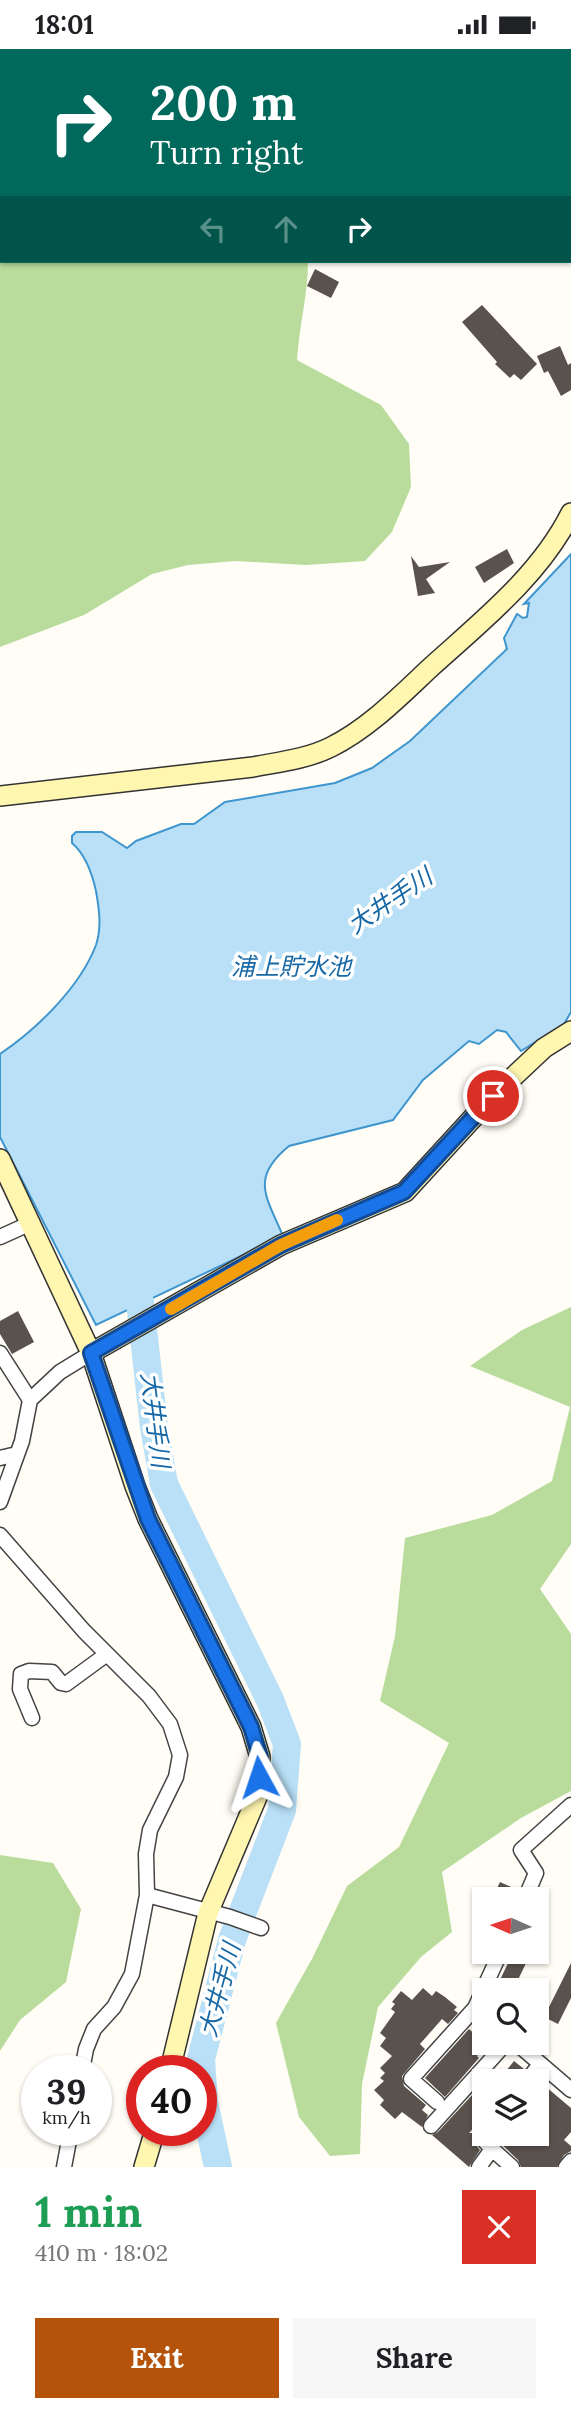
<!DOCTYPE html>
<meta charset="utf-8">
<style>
body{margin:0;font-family:Lora,"Noto Sans JP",serif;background:#f6f6f6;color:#202124;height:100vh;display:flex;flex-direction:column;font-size:26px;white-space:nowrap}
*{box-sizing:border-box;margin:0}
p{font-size:23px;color:#757577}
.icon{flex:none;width:38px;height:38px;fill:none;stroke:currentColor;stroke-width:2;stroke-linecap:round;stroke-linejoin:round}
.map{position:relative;height:2118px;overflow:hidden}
.drawer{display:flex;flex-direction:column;background:#fff;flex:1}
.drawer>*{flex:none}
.hud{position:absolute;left:0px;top:0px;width:572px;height:214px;box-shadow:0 2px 5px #0004;background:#00695c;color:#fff;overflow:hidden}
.needle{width:46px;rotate:273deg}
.controls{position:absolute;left:472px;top:1838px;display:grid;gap:14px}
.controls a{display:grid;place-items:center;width:77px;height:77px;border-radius:0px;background:#fff;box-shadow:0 2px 5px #0004;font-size:35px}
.speed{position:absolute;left:21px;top:2006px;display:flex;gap:14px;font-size:35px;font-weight:700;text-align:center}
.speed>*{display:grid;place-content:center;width:91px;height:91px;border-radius:50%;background:#fff;box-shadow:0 2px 5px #0004;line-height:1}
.speed small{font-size:18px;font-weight:400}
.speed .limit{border:10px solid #d22;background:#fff;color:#111}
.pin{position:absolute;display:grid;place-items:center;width:60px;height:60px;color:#fff;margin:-30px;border:4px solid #fff;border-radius:50%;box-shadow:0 2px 7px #0007}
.me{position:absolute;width:77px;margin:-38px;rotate:355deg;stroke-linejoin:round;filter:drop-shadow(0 0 5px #0008)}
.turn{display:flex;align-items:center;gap:24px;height:147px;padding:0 35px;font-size:32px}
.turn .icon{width:91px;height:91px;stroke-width:2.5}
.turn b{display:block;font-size:49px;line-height:60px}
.lanes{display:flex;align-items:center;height:66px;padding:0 35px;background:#0003;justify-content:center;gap:35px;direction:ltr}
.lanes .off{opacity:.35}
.round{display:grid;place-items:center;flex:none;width:74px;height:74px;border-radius:0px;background:#f6f6f6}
.headline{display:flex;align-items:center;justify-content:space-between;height:119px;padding:0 35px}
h1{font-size:42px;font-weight:700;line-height:52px;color:#1e9e55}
.cta{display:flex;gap:14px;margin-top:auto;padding:14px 35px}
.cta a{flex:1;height:80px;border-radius:0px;background:#b45309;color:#fff;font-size:28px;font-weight:700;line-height:80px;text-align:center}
.cta a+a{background:#f6f6f6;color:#202124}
.status{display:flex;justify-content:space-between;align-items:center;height:49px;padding:0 35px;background:#fff;direction:ltr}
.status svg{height:19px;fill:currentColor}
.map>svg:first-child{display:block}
.forest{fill:#b9dc9c}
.water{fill:#b9e0f7;stroke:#3f96cf;stroke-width:2}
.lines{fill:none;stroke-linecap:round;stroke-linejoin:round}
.river{stroke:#b9e0f7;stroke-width:28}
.building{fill:#5a524d}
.street-casing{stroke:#444;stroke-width:17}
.secondary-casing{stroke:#333;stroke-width:22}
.street{stroke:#fff;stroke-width:14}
.secondary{stroke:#fff6b0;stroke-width:19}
.route-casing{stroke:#114b97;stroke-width:18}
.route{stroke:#1a73e8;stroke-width:12}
.slow{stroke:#f59e0b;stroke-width:12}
.labels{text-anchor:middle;stroke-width:7;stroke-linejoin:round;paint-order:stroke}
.water-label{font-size:24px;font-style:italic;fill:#1768a6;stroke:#fff}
</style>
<div class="status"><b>18:01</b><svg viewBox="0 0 49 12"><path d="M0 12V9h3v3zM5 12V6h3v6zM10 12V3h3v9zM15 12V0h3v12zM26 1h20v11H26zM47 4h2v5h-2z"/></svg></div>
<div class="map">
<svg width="571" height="2118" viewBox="0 0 571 2118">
<rect width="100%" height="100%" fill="#fffdf5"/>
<!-- forest -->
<path class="forest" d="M 0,0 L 343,2 L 2,2 L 2,212 L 308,212 C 308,246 299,277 297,311 L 381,356 L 409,395 L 411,438 L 392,483 L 365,512 L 306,516 L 235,512 L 188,516 L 152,525 L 84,566 L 0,598 Z
M 571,1258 L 571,1495 L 540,1540 L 571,1585 L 571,1742 L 521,1769 L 442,1823 L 452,1883 L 421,1908 L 378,1958 L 362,2035 L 360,2105 L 330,2107 L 299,2068 L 276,1974 L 313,1908 L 347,1837 L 399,1798 L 449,1694 L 380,1652 L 395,1587 L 405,1489 L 492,1466 L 552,1432 L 570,1358 L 470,1317 L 522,1281 Z
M 0,1806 L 53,1814 L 81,1860 L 66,1933 L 20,1971 L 0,2002 Z"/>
<!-- water -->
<path class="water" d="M 571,505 L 571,963 L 564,975 L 521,1002 L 506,983 L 497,981 L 479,995 L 469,992 L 423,1031 L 393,1071 L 289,1097 C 250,1129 266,1147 283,1187 L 96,1276 L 0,1088 L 0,1005 C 37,980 80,938 96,896 C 102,878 99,859 96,842 C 92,824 86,806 72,794 L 72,787 L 76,783 L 102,783 L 127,799 L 136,792 L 181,775 L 194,775 L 225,753 L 335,734 L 372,719 L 410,692 L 507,600 L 504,589 L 517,565 L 523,569 L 527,568 L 529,554 L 524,555 Z"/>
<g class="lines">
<!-- river -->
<path class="river" d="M 126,1219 L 140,1253 L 154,1378 L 164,1435 L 270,1651 L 287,1695 L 282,1761 L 232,1891 L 201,2010 L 204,2053 L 218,2118"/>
</g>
<!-- building -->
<path class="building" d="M 315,220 L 339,233 L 331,249 L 307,237 Z
M 482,256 L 537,315 L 521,331 L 514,325 L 510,329 L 495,315 L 497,313 L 462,273 Z
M 560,297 L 568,316 L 571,314 L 571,341 L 561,347 L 548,322 L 544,324 L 537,307 Z
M 507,500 L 514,514 L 484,534 L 475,518 Z
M 411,507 L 419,518 L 450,513 L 426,530 L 435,544 L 418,547 Z
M 18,1262 L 34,1293 L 12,1305 L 0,1285 L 0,1272 Z
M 500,1833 L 518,1841 L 513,1850 L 492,1850 Z
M 514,1902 L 532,1902 L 513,1941 L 495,1941 Z
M 571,1914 L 571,1949 L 558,1975 L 544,1968 Z
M 423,1939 L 432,1947 L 436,1942 L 445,1948 L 457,1958 L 454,1961 L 458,1964 L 448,1975 L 442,1970 L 420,1995 L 425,2000 L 402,2027 L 404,2037 L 426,2056 L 422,2061 L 428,2066 L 422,2078 L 402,2063 L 395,2070 L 380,2056 L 384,2051 L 374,2041 L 384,2032 L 380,2029 L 385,2024 L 380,2019 L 392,2007 L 380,1997 L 386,1989 L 380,1984 L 395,1963 L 391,1960 L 395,1955 L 392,1953 L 401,1942 L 412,1951 Z
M 469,1980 L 487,1996 L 477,2007 L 479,2009 L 445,2048 L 425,2029 Z
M 514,2012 L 524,2020 L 517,2032 L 485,2032 L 494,2022 L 501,2028 Z
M 485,2032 L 485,2067 L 469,2084 L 472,2084 L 472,2091 L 480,2101 L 469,2118 L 432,2086 L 438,2083 Z
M 539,2032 L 571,2059 L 571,2083 L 564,2091 L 571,2097 L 571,2102 L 564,2106 L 557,2118 L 521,2118 L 518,2111 L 493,2087 L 494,2084 L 537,2084 Z"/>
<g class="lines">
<defs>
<path id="street" d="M 0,1188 L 31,1174
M 0,1304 L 30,1351
M 0,1409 L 17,1405
M 0,1453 L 22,1392 L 30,1351 L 60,1323 L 91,1304
M 0,1486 L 84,1582 L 149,1647 L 170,1675 L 180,1706 L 176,1728 L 150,1781 L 146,1805 L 147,1846 L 132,1925 L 114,1958 L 94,1980 L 86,2000 L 82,2021
M 32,1669 L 20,1640 L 21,1625 L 29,1622 L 52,1623 L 61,1634 L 66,1635 L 107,1605
M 147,1846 L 230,1868 L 261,1879
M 525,1850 L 536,1824 L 521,1801 L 571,1756
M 485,1967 L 475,1959 L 501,1902
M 515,1993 L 571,2041
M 527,2032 L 540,2015
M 437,2053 L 411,2030 L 475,1959
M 431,2077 L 507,1993
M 492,2100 L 512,2118
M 64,2118 L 71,2081
M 479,2118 L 492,2100 L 481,2088 L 485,2083
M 566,2118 L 571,2112"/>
<path id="secondary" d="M 0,747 L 253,718 C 279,713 307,710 331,698 C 369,679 400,647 431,618 C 482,572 540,526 571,464
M 0,1110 L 91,1304 L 135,1437 L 148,1470 L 251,1678 L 260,1708 L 257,1748 L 208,1864 L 170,2021
M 91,1304 L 281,1196 L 405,1143 L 493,1047 L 544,999 L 571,982
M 144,2118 L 155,2081"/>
</defs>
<!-- street casing -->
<use href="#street" class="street-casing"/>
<!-- secondary casing -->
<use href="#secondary" class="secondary-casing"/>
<!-- street -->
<use href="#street" class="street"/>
<!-- secondary -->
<use href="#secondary" class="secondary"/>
</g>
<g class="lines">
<defs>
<path id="route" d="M 259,1728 L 260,1708 L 251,1678 L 148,1470 L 91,1304 L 281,1196 L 404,1143 L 493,1047"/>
</defs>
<!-- route casing -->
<use href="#route" class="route-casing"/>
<!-- route -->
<use href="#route" class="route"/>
<!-- slow -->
<path class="slow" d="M 171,1260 L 281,1196 L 337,1171"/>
</g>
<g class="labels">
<!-- water labels -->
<g class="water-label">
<text transform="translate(390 852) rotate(-34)" y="8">大井手川</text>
<text x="291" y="926">浦上貯水池</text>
<text transform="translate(155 1371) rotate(83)" y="8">大井手川</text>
<text transform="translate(220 1941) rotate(-75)" y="8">大井手川</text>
</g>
</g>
</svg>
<div class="controls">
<a><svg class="needle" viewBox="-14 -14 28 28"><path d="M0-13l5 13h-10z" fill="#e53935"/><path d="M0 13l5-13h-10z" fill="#757577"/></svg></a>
<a><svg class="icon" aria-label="search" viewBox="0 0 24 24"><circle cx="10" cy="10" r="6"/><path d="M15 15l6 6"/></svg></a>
<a><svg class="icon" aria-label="layers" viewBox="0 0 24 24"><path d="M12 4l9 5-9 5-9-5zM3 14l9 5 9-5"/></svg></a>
</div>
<div class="speed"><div>39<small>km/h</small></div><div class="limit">40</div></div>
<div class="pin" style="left:493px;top:1047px;background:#d93025"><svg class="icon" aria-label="arrive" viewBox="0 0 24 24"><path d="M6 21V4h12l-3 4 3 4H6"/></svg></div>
<svg class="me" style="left:259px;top:1728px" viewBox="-20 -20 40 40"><path d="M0-17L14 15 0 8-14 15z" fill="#1a73e8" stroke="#fff" stroke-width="4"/></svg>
<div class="hud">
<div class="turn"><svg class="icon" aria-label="right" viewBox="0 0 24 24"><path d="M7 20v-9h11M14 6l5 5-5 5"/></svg><div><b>200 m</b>Turn right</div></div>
<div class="lanes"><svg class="icon off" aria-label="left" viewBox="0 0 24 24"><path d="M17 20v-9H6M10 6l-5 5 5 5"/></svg><svg class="icon off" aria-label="ahead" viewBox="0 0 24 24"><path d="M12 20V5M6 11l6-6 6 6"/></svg><svg class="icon" aria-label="right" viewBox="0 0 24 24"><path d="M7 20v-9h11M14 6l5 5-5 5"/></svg></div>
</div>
</div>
<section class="drawer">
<div class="headline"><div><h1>1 min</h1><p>410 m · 18:02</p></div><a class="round" style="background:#d93025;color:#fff"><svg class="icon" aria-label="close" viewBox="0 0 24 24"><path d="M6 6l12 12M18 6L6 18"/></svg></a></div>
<div class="cta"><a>Exit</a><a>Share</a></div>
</section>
